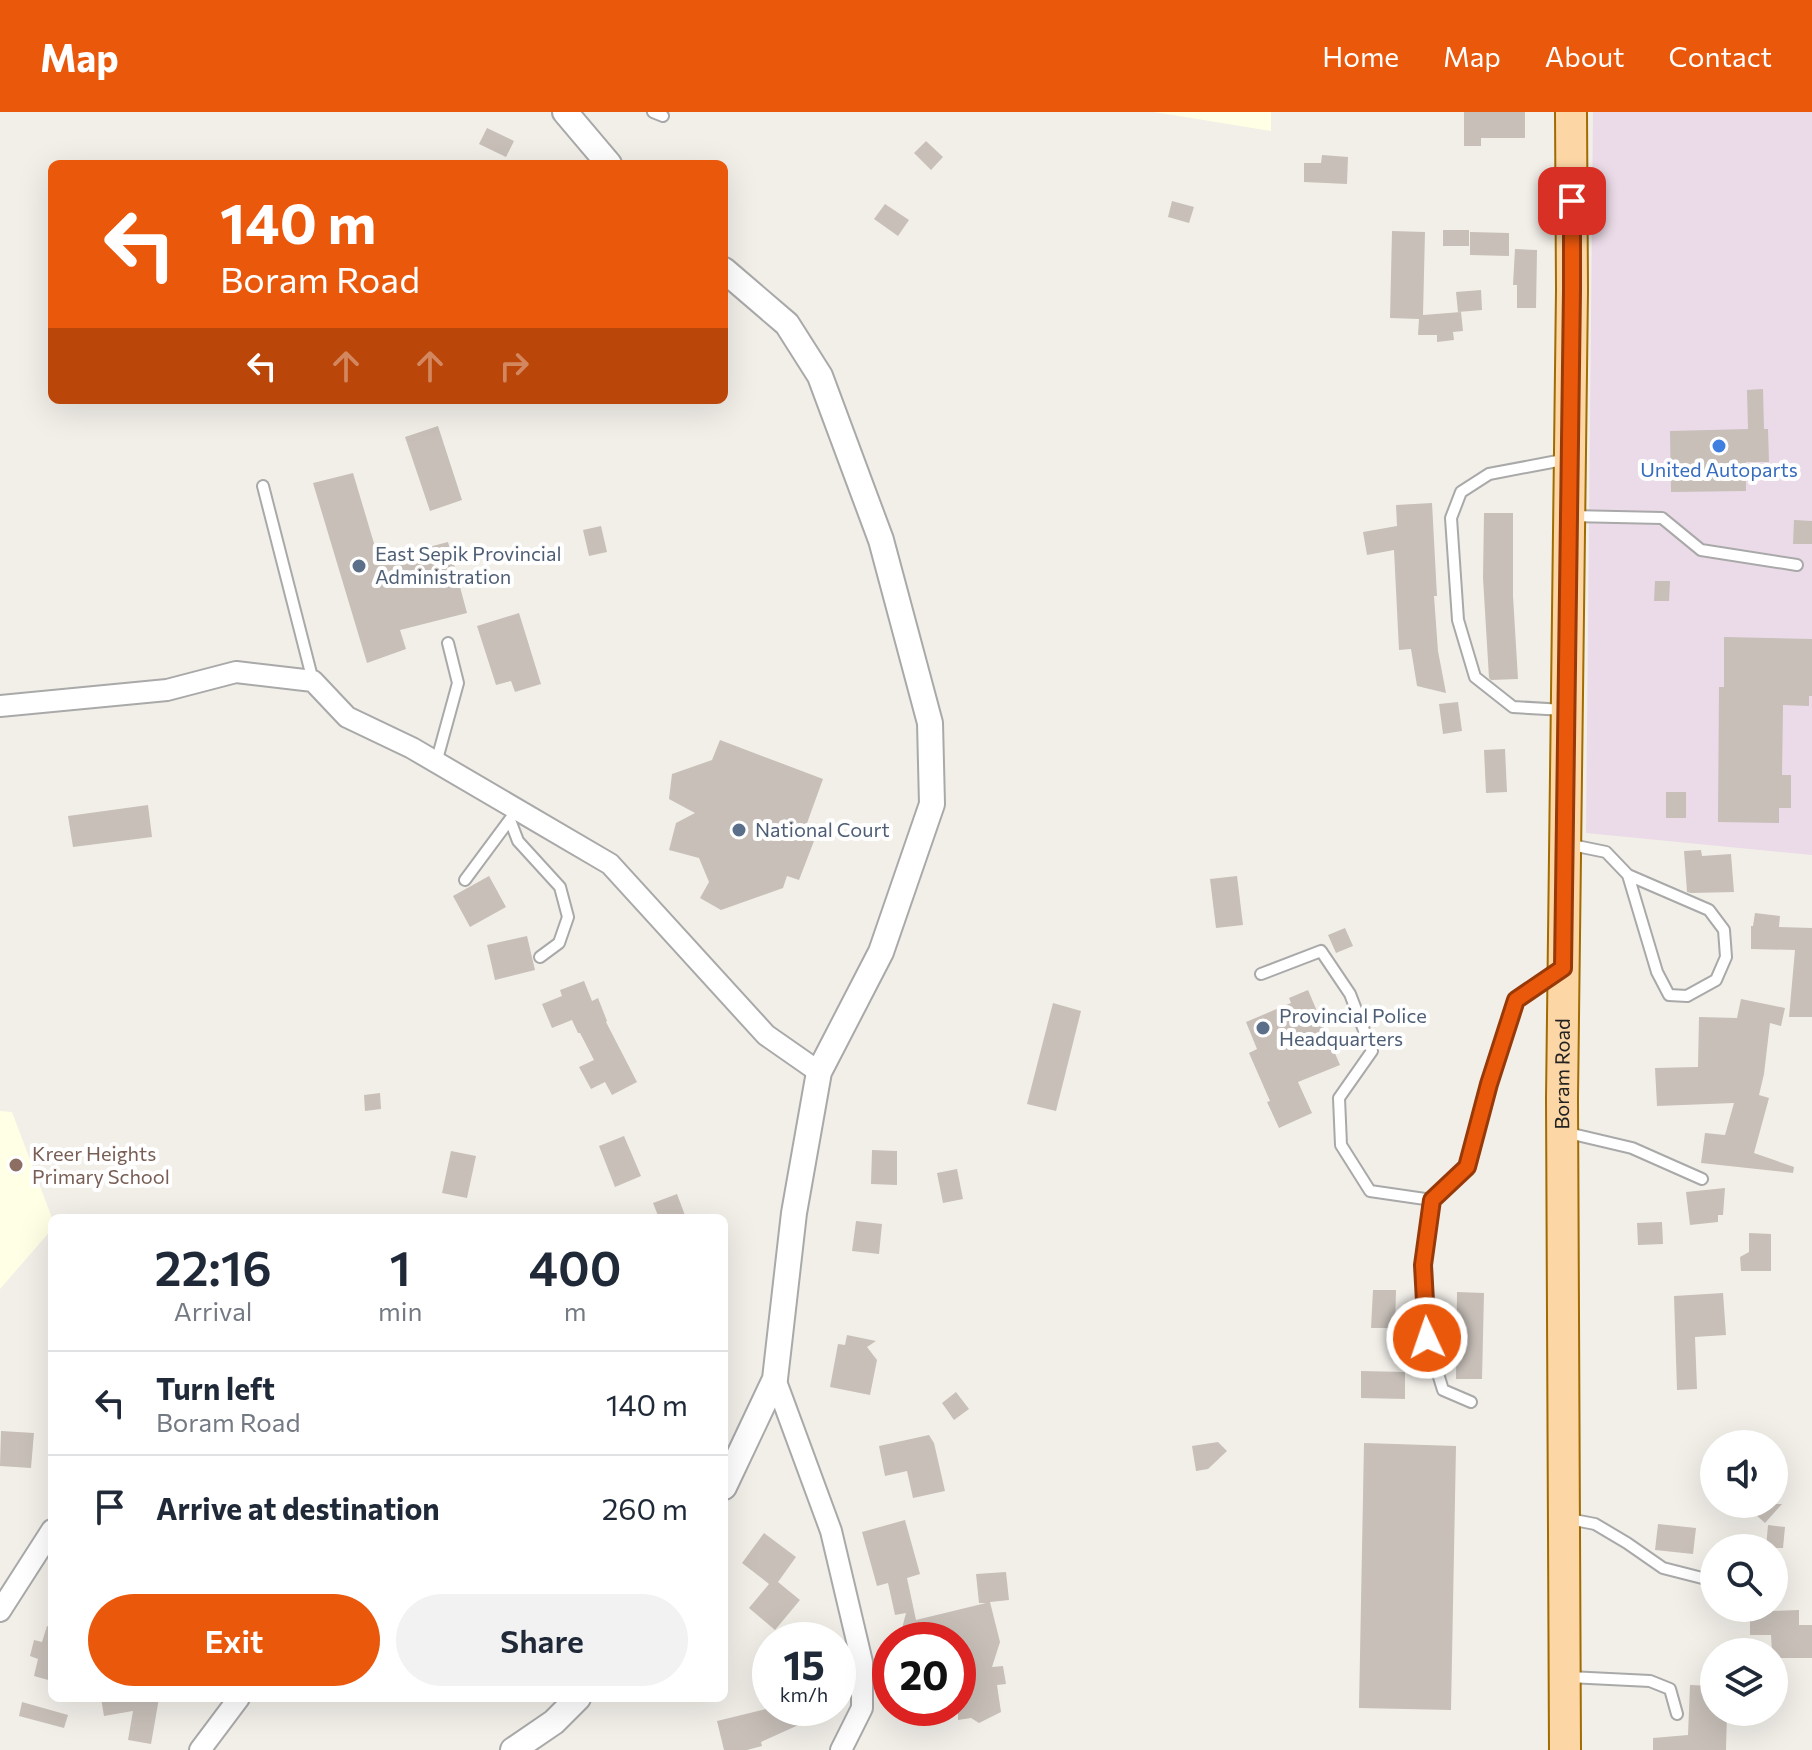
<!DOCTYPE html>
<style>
body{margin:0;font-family:Commissioner,sans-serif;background:#f2f2f3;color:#1f2937;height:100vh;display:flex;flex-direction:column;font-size:30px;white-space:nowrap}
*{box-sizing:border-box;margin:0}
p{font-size:26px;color:#747a83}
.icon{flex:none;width:44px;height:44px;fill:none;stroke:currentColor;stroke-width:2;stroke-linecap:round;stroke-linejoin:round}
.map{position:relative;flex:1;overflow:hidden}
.side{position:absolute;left:48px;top:1102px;width:680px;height:488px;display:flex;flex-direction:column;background:#fff;border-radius:12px;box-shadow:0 8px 32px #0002}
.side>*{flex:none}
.top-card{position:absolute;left:48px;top:48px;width:680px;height:244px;border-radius:12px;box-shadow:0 8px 32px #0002;background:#ea580c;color:#fff;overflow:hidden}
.fabs{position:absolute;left:1700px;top:1318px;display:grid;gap:16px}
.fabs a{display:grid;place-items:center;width:88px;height:88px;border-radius:50%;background:#fff;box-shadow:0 8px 32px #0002;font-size:40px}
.speed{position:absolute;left:752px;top:1510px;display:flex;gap:16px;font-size:40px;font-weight:700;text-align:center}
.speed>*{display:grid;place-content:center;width:104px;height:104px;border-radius:50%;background:#fff;box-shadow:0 8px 32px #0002;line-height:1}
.speed small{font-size:20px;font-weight:400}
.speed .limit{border:12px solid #d22;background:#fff;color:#111}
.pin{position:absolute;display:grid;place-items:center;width:68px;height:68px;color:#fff;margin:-34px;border-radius:16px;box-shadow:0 4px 12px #0006}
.me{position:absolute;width:88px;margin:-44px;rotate:357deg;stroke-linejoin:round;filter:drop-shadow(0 0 6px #0008)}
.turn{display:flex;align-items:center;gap:28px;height:168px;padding:0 40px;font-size:36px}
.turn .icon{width:104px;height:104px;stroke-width:2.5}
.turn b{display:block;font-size:56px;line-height:68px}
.lanes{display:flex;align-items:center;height:76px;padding:0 40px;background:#0003;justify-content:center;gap:40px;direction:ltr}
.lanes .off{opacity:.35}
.eta{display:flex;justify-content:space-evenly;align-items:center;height:136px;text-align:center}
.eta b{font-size:48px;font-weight:600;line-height:56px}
.primary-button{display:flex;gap:16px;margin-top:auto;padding:16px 40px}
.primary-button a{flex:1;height:92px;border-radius:48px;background:#ea580c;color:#fff;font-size:32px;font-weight:600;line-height:92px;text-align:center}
.primary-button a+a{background:#f2f2f3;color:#1f2937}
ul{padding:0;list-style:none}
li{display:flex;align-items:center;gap:24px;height:104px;padding:0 40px;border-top:2px solid #e0e1e3}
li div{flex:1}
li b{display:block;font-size:30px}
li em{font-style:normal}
header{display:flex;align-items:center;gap:48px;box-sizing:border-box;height:112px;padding:0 40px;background:#ea580c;color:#fff}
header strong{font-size:38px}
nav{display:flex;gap:44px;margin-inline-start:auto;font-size:28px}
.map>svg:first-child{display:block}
.industrial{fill:#ebdbe8}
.education{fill:#ffffe5}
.building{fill:#c7bfb8}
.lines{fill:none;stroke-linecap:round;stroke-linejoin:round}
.service-casing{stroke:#a9a9a9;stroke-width:14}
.minor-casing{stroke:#a9a9a9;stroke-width:24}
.tertiary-casing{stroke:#a9a9a9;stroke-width:28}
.primary-casing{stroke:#a06b00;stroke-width:34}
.service{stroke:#fff;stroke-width:10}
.minor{stroke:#fff;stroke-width:20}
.tertiary{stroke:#fff;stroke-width:24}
.primary{stroke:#fcd6a4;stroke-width:30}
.route-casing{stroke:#983908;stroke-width:20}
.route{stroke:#ea580c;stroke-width:14}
.shop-dot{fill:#3f7fe0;stroke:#fff;stroke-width:3}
.service-dot{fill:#5c6f8a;stroke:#fff;stroke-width:3}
.education-dot{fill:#8d6e63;stroke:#fff;stroke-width:3}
.labels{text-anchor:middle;stroke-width:8;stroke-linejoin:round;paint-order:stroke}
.shop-label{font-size:20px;fill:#366cbe;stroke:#fff}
.service-label{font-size:20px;fill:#4e5e75;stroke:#fff;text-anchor:start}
.street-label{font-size:20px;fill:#222;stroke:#fff}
.education-label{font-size:20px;fill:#785e54;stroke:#fff;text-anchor:start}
</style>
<header>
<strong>Map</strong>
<nav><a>Home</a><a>Map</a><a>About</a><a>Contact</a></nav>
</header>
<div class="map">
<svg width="1812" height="1638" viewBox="0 0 1812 1638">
<rect width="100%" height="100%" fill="#f2efe9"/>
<!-- industrial -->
<path class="industrial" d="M 1593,0 L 1812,0 L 1812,743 L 1586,721 Z"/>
<!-- education -->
<path class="education" d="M 1154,0 L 1271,0 L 1271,19 Z
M 0,999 L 12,1000 L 52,1106 L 52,1117 L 0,1177 Z"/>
<!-- building -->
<path class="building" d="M 1464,0 L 1525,0 L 1525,26 L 1481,26 L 1481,34 L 1464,34 Z
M 487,16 L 514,29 L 506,45 L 479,32 Z
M 926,29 L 943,45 L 931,58 L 914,41 Z
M 1322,43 L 1348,45 L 1347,72 L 1304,70 L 1304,51 L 1321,51 Z
M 1172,89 L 1194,95 L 1189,111 L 1168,105 Z
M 885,92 L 909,108 L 898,124 L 874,107 Z
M 1443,118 L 1469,118 L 1469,134 L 1443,134 Z
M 1392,119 L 1425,120 L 1423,203 L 1461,200 L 1463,219 L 1453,220 L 1454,228 L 1437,230 L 1437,223 L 1418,223 L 1419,207 L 1390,206 Z
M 1470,120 L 1509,121 L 1509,144 L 1470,143 Z
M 1515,137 L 1537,138 L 1536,196 L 1517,196 L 1517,173 L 1513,173 Z
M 1481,178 L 1482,198 L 1458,200 L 1456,180 Z
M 1763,277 L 1764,317 L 1768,317 L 1769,350 L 1746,350 L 1746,379 L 1671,380 L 1670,319 L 1748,317 L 1747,278 Z
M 438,314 L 462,388 L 430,399 L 405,325 Z
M 353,361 L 379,448 L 448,430 L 467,501 L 400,518 L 406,537 L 367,551 L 313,371 Z
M 1432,391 L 1437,484 L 1434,484 L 1438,539 L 1446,581 L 1417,574 L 1411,537 L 1399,538 L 1394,438 L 1367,443 L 1363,420 L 1397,414 L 1396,393 Z
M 1484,401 L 1513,401 L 1513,484 L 1518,567 L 1491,568 L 1489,566 L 1483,466 Z
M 1794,408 L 1812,409 L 1812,432 L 1793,432 Z
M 601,414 L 607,440 L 589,444 L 583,418 Z
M 1655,469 L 1670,469 L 1669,489 L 1654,489 Z
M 519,501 L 541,572 L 515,580 L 511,569 L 496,573 L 477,514 Z
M 1724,525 L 1812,527 L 1812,584 L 1809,584 L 1809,594 L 1783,593 L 1782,663 L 1791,663 L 1791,696 L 1779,696 L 1779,711 L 1718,710 L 1719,575 L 1724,575 Z
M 1458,590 L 1462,619 L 1443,622 L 1439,592 Z
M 720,628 L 823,667 L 802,725 L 814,729 L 799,768 L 787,764 L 783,776 L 721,798 L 700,786 L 709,770 L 699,746 L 669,738 L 676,711 L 695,701 L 669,687 L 672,662 L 712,648 Z
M 1505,637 L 1507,680 L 1486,681 L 1484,638 Z
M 1666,680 L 1686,680 L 1686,706 L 1666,706 Z
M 148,693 L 152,725 L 73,735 L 68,704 Z
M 1701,738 L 1702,744 L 1731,742 L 1734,780 L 1691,781 L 1687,780 L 1684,739 Z
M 489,764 L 506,795 L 470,815 L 453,784 Z
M 1237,764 L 1243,813 L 1216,816 L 1210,767 Z
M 1755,801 L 1780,804 L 1779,815 L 1812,816 L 1812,905 L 1789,905 L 1795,838 L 1751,837 L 1751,814 L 1753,814 Z
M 1345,816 L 1353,834 L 1336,841 L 1328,823 Z
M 527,824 L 535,858 L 495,868 L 487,833 Z
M 584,869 L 592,889 L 598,886 L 607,909 L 606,910 L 637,970 L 612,983 L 605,970 L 591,977 L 579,955 L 594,948 L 580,921 L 578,921 L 572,908 L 552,916 L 542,892 L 562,884 L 560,878 Z
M 1308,878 L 1340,953 L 1298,970 L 1312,1001 L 1279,1016 L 1267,990 L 1270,989 L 1249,941 L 1257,937 L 1246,910 L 1291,891 L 1289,886 Z
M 1741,887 L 1785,896 L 1781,914 L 1770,911 L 1764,962 L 1759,983 L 1769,986 L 1754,1041 L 1794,1055 L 1793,1061 L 1701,1051 L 1705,1021 L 1725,1023 L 1734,991 L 1657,994 L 1655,956 L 1698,955 L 1699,905 L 1737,906 Z
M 1053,891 L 1081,899 L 1056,999 L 1027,992 Z
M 380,981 L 381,997 L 365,999 L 364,983 Z
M 624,1024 L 641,1064 L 615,1075 L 599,1034 Z
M 872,1038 L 897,1039 L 897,1073 L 871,1072 Z
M 451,1039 L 476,1044 L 467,1086 L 442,1081 Z
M 957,1057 L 963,1087 L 943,1091 L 937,1061 Z
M 1725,1076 L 1723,1103 L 1718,1103 L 1718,1110 L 1690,1113 L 1686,1080 Z
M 677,1082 L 686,1106 L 659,1106 L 653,1091 Z
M 856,1109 L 882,1112 L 879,1142 L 852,1139 Z
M 1662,1110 L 1663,1132 L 1638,1133 L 1637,1111 Z
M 1749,1121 L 1771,1122 L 1771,1159 L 1741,1159 L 1740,1145 L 1749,1140 Z
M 1373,1178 L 1396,1178 L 1395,1216 L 1371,1216 Z
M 1457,1180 L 1484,1181 L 1482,1267 L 1456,1267 Z
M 1723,1181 L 1726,1223 L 1695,1225 L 1697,1277 L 1677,1278 L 1674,1184 Z
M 847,1223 L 876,1229 L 867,1235 L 877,1248 L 870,1283 L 830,1275 L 838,1232 L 845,1233 Z
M 1361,1259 L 1405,1260 L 1405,1287 L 1361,1286 Z
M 956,1280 L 969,1297 L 954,1308 L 942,1291 Z
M 1,1319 L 34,1321 L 31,1356 L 0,1354 Z
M 929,1323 L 934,1331 L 945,1379 L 913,1386 L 907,1359 L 885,1364 L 879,1334 Z
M 1218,1330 L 1227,1339 L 1208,1357 L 1196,1359 L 1192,1334 Z
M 1364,1331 L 1456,1334 L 1451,1598 L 1359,1596 Z
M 1762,1392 L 1782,1392 L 1765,1411 L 1754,1401 Z
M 905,1408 L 920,1462 L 907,1466 L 916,1508 L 986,1491 L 979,1491 L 976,1462 L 1006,1460 L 1009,1488 L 990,1490 L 1000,1530 L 992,1555 L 1003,1554 L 1006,1572 L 997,1573 L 1001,1600 L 979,1611 L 971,1606 L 958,1608 L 958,1528 L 899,1528 L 906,1501 L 895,1503 L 888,1471 L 877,1474 L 862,1420 Z
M 1658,1412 L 1696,1416 L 1693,1442 L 1655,1438 Z
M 1768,1413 L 1785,1415 L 1783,1436 L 1766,1436 Z
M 764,1421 L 796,1445 L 778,1470 L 800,1488 L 775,1518 L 749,1496 L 769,1472 L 742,1451 Z
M 1799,1498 L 1799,1513 L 1812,1513 L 1812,1546 L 1774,1546 L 1774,1540 L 1772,1540 L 1771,1523 L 1750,1523 L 1750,1501 L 1771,1501 L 1771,1499 Z
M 47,1514 L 52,1515 L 52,1569 L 34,1564 L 38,1547 L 30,1544 L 34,1528 L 42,1530 Z
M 1690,1573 L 1714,1574 L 1714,1600 L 1727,1600 L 1726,1638 L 1653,1638 L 1653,1626 L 1688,1623 Z
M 101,1586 L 159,1586 L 151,1632 L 128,1628 L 133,1599 L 104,1604 Z
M 22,1590 L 68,1603 L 64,1616 L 19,1604 Z
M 770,1596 L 836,1596 L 761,1630 L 762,1634 L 747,1638 L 724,1638 L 717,1609 Z"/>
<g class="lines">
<defs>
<path id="service" d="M 653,0 L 663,4
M 263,374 L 313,569
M 1571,404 L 1662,406 L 1701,438 L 1797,453
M 1565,598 L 1513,595 L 1475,565 L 1458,508 L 1451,406 L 1461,380 L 1489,362 L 1568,347
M 436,651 L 458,571 L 448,531
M 510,708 L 518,729 L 560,775 L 568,805 L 559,831 L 540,845
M 1567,732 L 1606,740 L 1628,763 L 1657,860 L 1669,883 L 1687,884 L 1716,868 L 1726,845 L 1724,818 L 1709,798 L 1628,763
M 465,768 L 511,706
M 1261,862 L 1321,839 L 1350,882 L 1372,939 L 1339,986 L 1341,1033 L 1370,1079 L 1432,1088 L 1467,1055 L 1489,972 L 1516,888 L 1558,859
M 1564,1020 L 1632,1036 L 1702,1067
M 1432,1088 L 1423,1153 L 1427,1226 L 1443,1278 L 1471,1290
M 1569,1407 L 1595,1412 L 1627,1431 L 1663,1456 L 1714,1469
M 1569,1565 L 1650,1569 L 1670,1577 L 1677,1602"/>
<path id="minor" d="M 0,594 L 167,578 L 236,560 L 313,569 L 347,605 L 412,636 L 610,752 L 766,923 L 819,960
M 775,1267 L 831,1419 L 862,1550 L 862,1596 L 841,1638
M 0,1499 L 52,1418
M 200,1638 L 239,1586"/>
<path id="tertiary" d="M 565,0 L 609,52
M 724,158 L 787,212 L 820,264 L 881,428 L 930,611 L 932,692 L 881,840 L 819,960 L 794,1101 L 775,1267 L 724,1375
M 513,1638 L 554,1610 L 578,1586"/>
<g id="primary">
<path id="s1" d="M 1565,1638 L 1562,986 L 1572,178 L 1571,0"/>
</g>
</defs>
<!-- service casing -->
<use href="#service" class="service-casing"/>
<!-- minor casing -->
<use href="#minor" class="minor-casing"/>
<!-- tertiary casing -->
<use href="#tertiary" class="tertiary-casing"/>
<!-- primary casing -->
<use href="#primary" class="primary-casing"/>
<!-- service -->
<use href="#service" class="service"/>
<!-- minor -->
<use href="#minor" class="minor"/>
<!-- tertiary -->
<use href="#tertiary" class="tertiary"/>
<!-- primary -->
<use href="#primary" class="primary"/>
</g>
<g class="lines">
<defs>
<path id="route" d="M 1427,1226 L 1423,1153 L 1432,1088 L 1467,1055 L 1489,972 L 1516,888 L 1563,856 L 1572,178 L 1572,89"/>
</defs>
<!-- route casing -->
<use href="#route" class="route-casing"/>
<!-- route -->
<use href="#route" class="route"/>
</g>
<!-- markers -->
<circle class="shop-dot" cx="1719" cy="334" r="8"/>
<g class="service-dot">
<circle cx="359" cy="454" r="8"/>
<circle cx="739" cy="718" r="8"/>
<circle cx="1263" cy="916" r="8"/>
</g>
<circle class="education-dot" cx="16" cy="1053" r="8"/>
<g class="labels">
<!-- shop labels -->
<g class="shop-label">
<text x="1719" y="365">United Autoparts</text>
</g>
<!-- service labels -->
<g class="service-label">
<text x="375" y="449">East Sepik Provincial<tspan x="375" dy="23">Administration</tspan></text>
<text x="755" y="725">National Court</text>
<text x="1279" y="911">Provincial Police<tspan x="1279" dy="23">Headquarters</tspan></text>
</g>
<!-- street labels -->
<g class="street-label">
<text dy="7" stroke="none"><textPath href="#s1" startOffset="676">Boram Road</textPath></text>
</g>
<!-- education labels -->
<g class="education-label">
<text x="32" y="1049">Kreer Heights<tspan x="32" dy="23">Primary School</tspan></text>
</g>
</g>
</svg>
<div class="fabs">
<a><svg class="icon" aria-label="sound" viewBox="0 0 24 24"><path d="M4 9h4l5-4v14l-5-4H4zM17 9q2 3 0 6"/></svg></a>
<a><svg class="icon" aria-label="search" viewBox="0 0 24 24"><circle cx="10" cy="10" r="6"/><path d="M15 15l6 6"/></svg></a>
<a><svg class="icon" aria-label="layers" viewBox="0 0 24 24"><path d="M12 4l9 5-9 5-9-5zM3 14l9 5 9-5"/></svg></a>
</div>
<div class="speed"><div>15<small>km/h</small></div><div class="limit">20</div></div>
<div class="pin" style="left:1572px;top:89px;background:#d93025"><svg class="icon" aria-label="arrive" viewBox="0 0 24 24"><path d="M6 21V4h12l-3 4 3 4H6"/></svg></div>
<svg class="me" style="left:1427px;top:1226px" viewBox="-20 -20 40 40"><circle r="17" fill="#ea580c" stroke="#fff" stroke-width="3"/><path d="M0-11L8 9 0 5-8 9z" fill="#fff"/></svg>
<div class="top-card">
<div class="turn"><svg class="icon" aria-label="left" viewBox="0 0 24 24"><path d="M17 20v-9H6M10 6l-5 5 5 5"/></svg><div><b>140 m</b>Boram Road</div></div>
<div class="lanes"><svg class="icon" aria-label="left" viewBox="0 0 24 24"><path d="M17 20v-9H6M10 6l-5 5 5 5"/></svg><svg class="icon off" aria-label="ahead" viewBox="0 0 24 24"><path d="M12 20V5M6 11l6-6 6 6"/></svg><svg class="icon off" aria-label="ahead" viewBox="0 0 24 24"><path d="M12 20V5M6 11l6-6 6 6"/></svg><svg class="icon off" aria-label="right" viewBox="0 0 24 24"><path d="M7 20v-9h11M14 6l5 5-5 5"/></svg></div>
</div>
<section class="side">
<div class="eta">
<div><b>22:16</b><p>Arrival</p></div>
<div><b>1</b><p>min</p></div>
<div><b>400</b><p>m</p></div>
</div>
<ul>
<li><svg class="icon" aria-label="left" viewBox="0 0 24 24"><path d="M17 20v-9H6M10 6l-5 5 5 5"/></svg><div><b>Turn left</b><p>Boram Road</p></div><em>140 m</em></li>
<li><svg class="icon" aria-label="arrive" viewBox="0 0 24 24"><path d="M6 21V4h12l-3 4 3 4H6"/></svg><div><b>Arrive at destination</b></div><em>260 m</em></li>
</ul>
<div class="primary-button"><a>Exit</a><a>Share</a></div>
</section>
</div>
